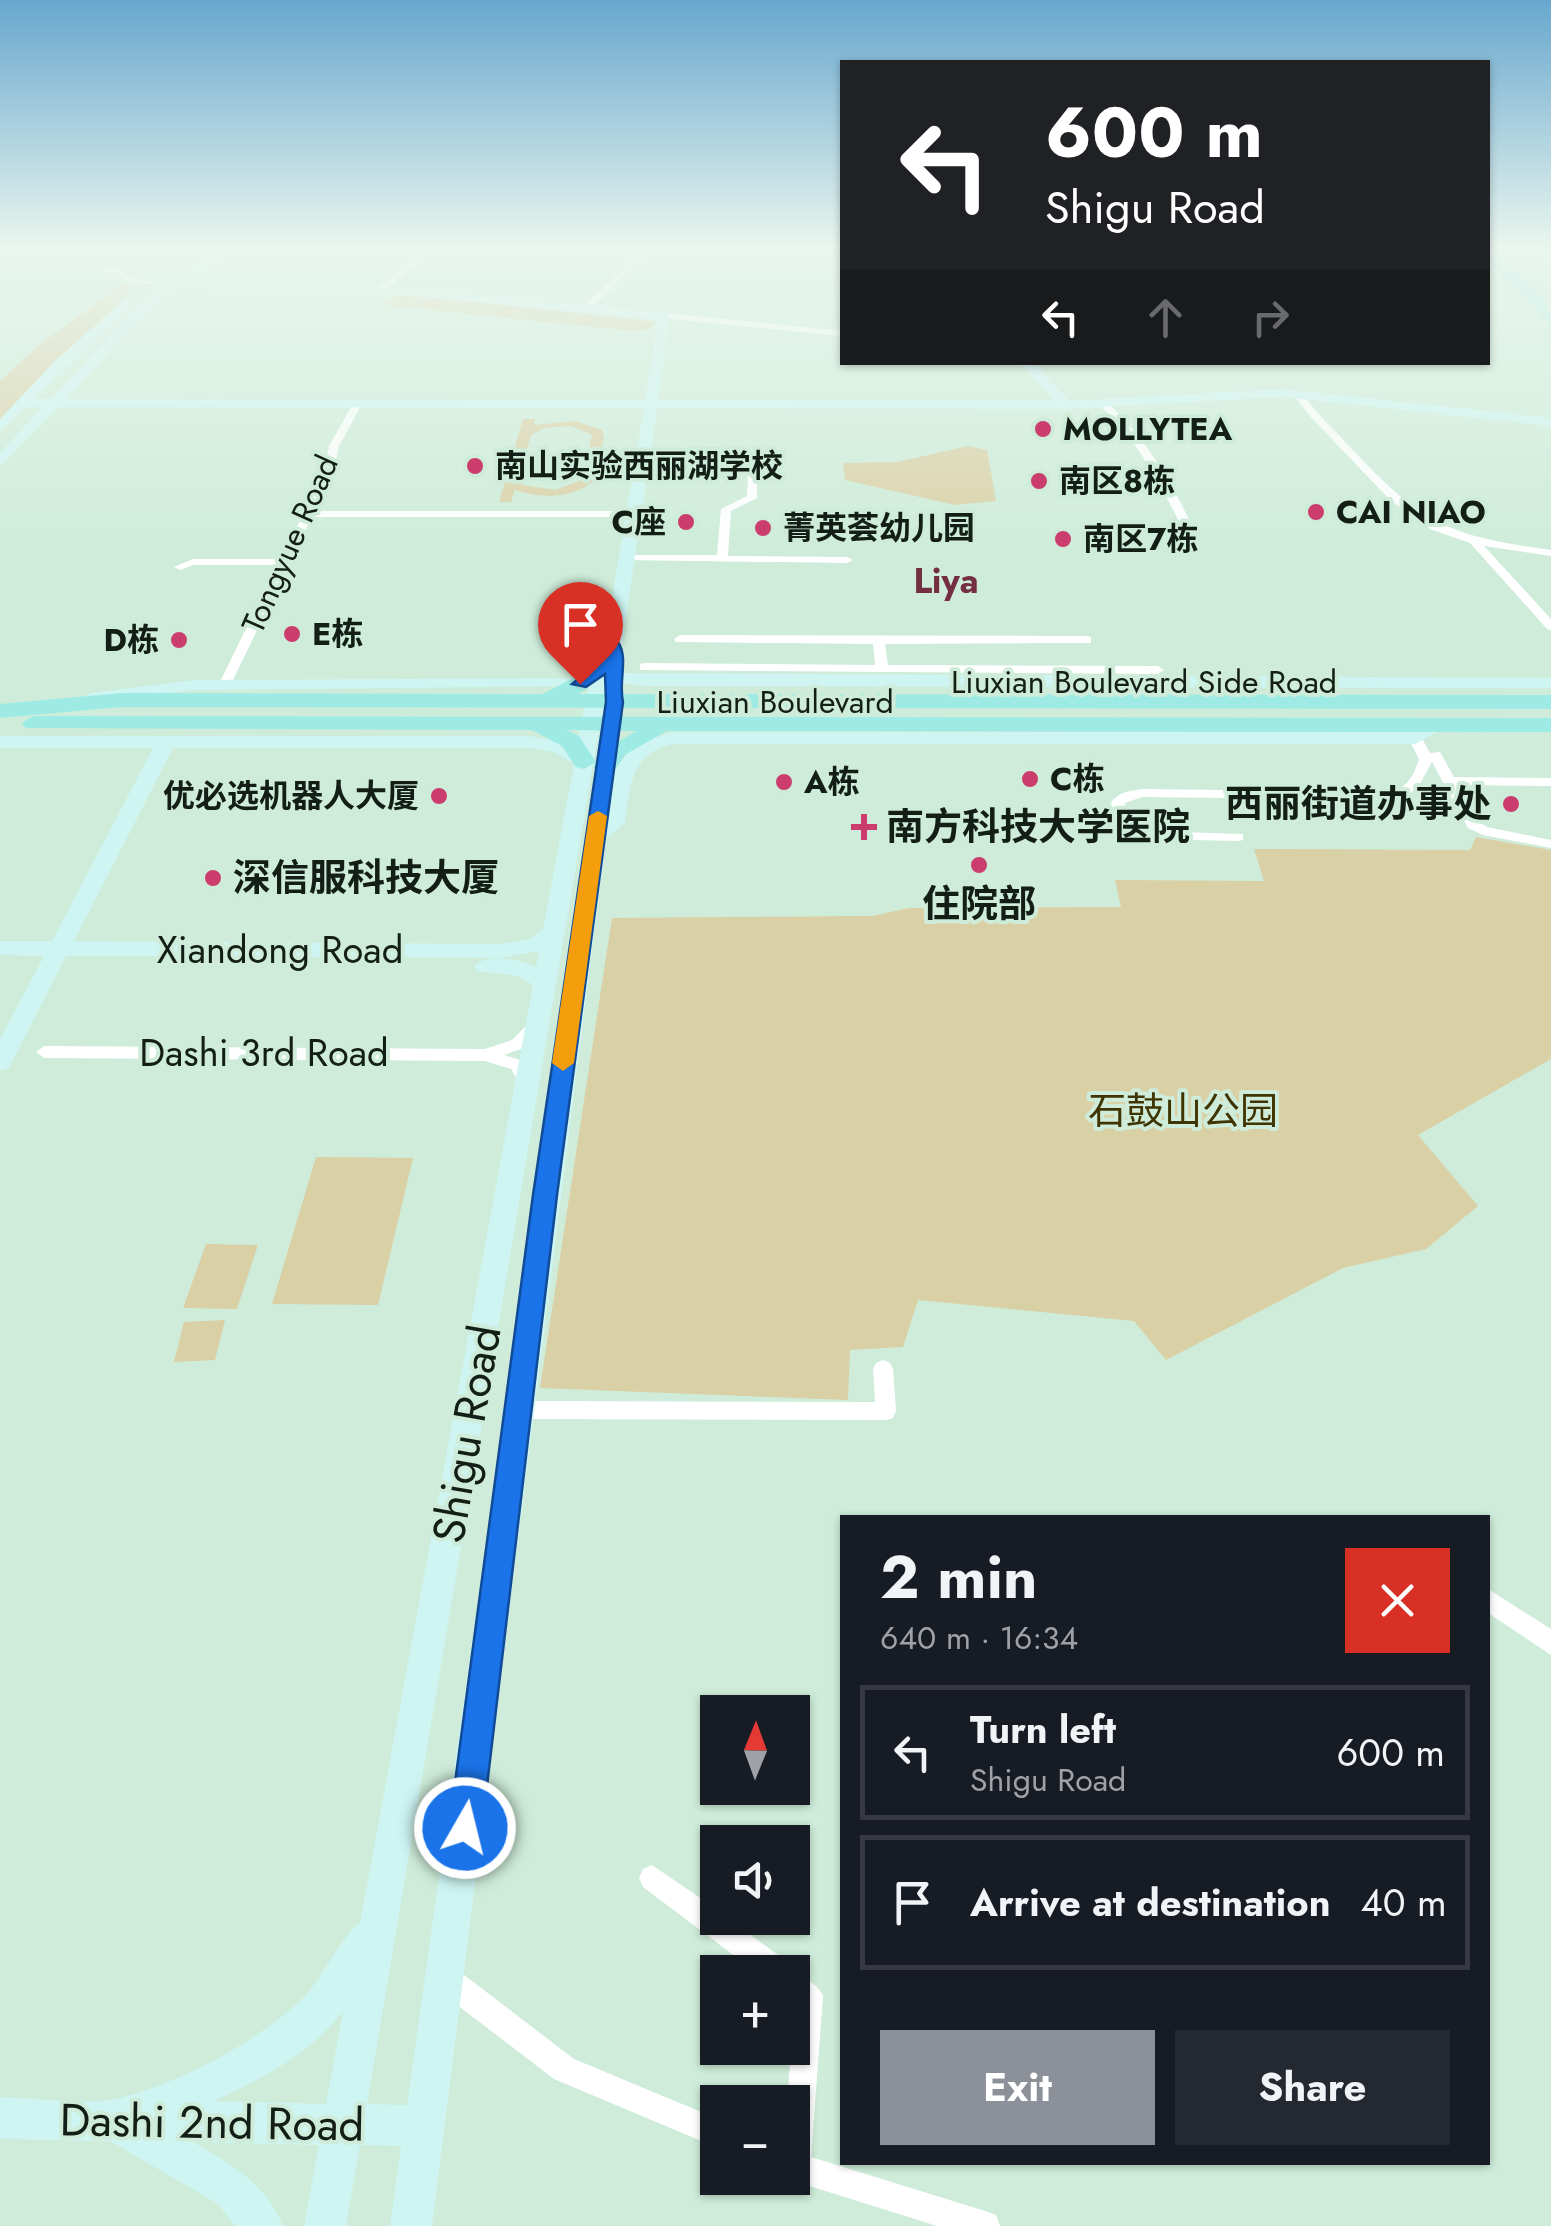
<!DOCTYPE html>
<meta charset="utf-8">
<style>
body{margin:0;font-family:Jost,"Noto Sans SC",sans-serif;background:#242831;color:#f1f3f6;height:100vh;display:flex;flex-direction:column;font-size:38px;white-space:nowrap}
*{box-sizing:border-box;margin:0}
p{font-size:32px;color:#9ea1a6}
.icon{flex:none;width:55px;height:55px;fill:none;stroke:currentColor;stroke-width:2;stroke-linecap:round;stroke-linejoin:round}
.map{position:relative;flex:1;overflow:hidden}
.panel{position:absolute;left:840px;top:1515px;width:650px;height:650px;display:flex;flex-direction:column;background:#171b24;border-radius:0px;box-shadow:0 2px 8px #0004}
.panel>*{flex:none}
.hud{position:absolute;left:840px;top:60px;width:650px;height:305px;border-radius:0px;box-shadow:0 2px 8px #0004;background:#202124;color:#fff;overflow:hidden}
.needle{width:65px;rotate:1deg}
.tools{position:absolute;left:700px;top:1695px;display:grid;gap:20px}
.tools a{display:grid;place-items:center;width:110px;height:110px;border-radius:0px;background:#171b24;box-shadow:0 2px 8px #0004;font-size:50px}
.pin{position:absolute;display:grid;place-items:center;width:85px;height:85px;color:#fff;margin:-102px -42px;border-radius:50% 50% 50% 0;rotate:-45deg;box-shadow:0 0 10px #0007}
.pin .icon{rotate:45deg}
.me{position:absolute;width:110px;margin:-55px;rotate:8deg;stroke-linejoin:round;filter:drop-shadow(0 0 8px #0008)}
.turn{display:flex;align-items:center;gap:35px;height:210px;padding:0 40px;font-size:45px}
.turn .icon{width:130px;height:130px;stroke-width:2.5}
.turn b{display:block;font-size:70px;line-height:85px}
.lanes{display:flex;align-items:center;height:95px;padding:0 40px;background:#0003;justify-content:center;gap:50px;direction:ltr}
.lanes .off{opacity:.35}
.round{display:grid;place-items:center;flex:none;width:105px;height:105px;border-radius:0px;background:#242831}
.summary{display:flex;align-items:center;justify-content:space-between;height:170px;padding:0 40px}
h1{font-size:60px;font-weight:700;line-height:75px}
.button{display:flex;gap:20px;margin-top:auto;padding:20px 40px}
.button a{flex:1;height:115px;border-radius:0px;background:#8c9099;color:#fff;font-size:40px;font-weight:700;line-height:115px;text-align:center}
.button a+a{background:#242831;color:#f1f3f6}
ul{padding:0;list-style:none}
li{display:flex;align-items:center;gap:30px;height:135px;margin:0 20px 15px;padding:0 20px;border:5px solid #363941;border-radius:0px}
li div{flex:1}
li b{display:block;font-size:38px}
li em{font-style:normal}
.map>svg:first-child{display:block}
.green{fill:#dad0a6;fill-rule:evenodd}
.lines{fill:none;stroke-linecap:round;stroke-linejoin:round}
.street{fill:#fff;fill-rule:evenodd}
.secondary{fill:#cef5f2;fill-rule:evenodd}
.primary{fill:#9eebe5;fill-rule:evenodd}
.route{fill:#1a73e8;stroke:#114b97;stroke-width:2.5}
.slow{fill:#f59e0b}
.poi-dot{fill:#ca3d6c;stroke:#ceecd9;stroke-width:4}
.labels{text-anchor:middle;stroke-width:8;stroke-linejoin:round;paint-order:stroke}
.far-poi-label{font-size:32px;font-weight:bold;fill:#131e17;stroke:#ceecd9;text-anchor:start}
.far-street-label{font-size:32px;fill:#131e17;stroke:#ceecd9}
.far-quarter-label{font-size:35px;font-weight:bold;fill:#752f43;stroke:#ceecd9}
.poi-label{font-size:38px;font-weight:bold;fill:#131e17;stroke:#ceecd9;text-anchor:start}
.street-label{font-size:38px;fill:#131e17;stroke:#ceecd9}
.park-label{font-size:38px;fill:#3f3402;stroke:#ceecd9}
.near-street-label{font-size:45px;fill:#131e17;stroke:#ceecd9}
</style>
<div class="map">
<svg width="1551" height="2226" viewBox="0 0 1551 2226">
<rect width="100%" height="100%" fill="#ceecd9"/>
<!-- green -->
<path class="green" d="M 123,284 L 133,287 L 0,420 L 0,381 L 40,344 Z
M 398,294 L 406,294 L 656,322 L 650,329 L 632,331 L 384,305 Z
M 523,419 L 535,419 L 534,425 L 575,421 L 602,430 L 604,438 L 595,480 C 573,499 541,499 515,490 L 511,502 L 499,502 ZM 571,426 L 592,435 L 583,479 L 556,490 L 523,485 L 519,476 L 531,435 L 544,428 Z
M 968,446 L 987,450 L 996,501 L 955,505 L 845,480 L 843,463 L 897,462 Z
M 1476,837 L 1551,850 L 1551,1059 L 1418,1135 L 1478,1206 L 1426,1249 L 1343,1268 L 1166,1360 L 1134,1321 L 918,1300 L 903,1347 L 850,1350 L 848,1400 L 540,1388 L 612,918 L 873,916 L 909,908 L 1121,907 L 1115,880 L 1264,881 L 1254,849 L 1470,850 Z
M 316,1157 L 413,1158 L 378,1305 L 272,1304 Z
M 206,1244 L 258,1245 L 237,1309 L 183,1308 Z
M 225,1320 L 215,1360 L 174,1362 L 184,1322 Z"/>
<g class="lines">
<!-- street -->
<path class="street" d="M 425,249 L 434,249 L 382,293 L 376,293 L 376,289 Z
M 643,249 L 652,249 L 587,312 L 581,312 L 581,308 Z
M 118,267 L 132,278 L 163,283 L 159,285 L 127,282 L 116,272 L 105,273 L 101,271 Z
M 665,313 L 842,331 L 842,336 L 662,318 Z
M 1295,391 L 1301,391 C 1315,413 1335,430 1352,449 C 1423,525 1449,536 1551,550 L 1551,556 L 1484,546 L 1551,619 L 1551,630 L 1547,629 L 1470,543 L 1430,529 L 1389,499 L 1310,416 L 1298,401 Z
M 354,402 L 362,404 L 339,446 L 333,473 L 315,511 L 634,511 L 639,514 L 634,517 L 312,517 L 231,684 L 221,687 L 219,684 L 277,565 L 194,565 L 180,570 L 174,567 L 193,559 L 281,559 L 323,473 L 329,446 Z
M 1101,402 L 1107,402 C 1147,440 1173,483 1195,533 L 1194,535 L 1186,535 C 1160,485 1142,446 1101,406 Z
M 641,465 L 739,465 L 757,471 L 757,498 L 731,511 L 728,556 L 847,557 L 853,560 L 847,563 L 623,560 L 621,558 L 627,555 L 717,555 L 721,509 L 747,496 L 748,475 L 738,471 L 637,470 L 637,466 Z
M 680,635 L 1087,636 L 1091,637 L 1091,643 L 885,644 L 888,665 L 1158,666 L 1164,670 L 1158,674 L 640,670 L 640,664 L 644,663 L 875,665 L 873,644 L 676,642 L 674,639 Z
M 1415,734 L 1420,735 L 1430,753 L 1440,752 L 1454,777 L 1551,778 L 1551,786 L 1458,785 L 1479,822 L 1487,827 L 1551,840 L 1551,848 L 1483,835 L 1468,828 L 1432,762 L 1417,789 L 1395,800 L 1142,797 L 1125,803 L 1130,824 L 1146,831 L 1243,834 L 1243,840 L 1238,841 L 1144,839 L 1116,826 L 1111,802 C 1119,792 1129,791 1142,789 L 1393,792 C 1409,785 1414,775 1419,759 L 1408,738 Z
M 539,1017 L 545,1019 L 547,1023 L 545,1027 L 524,1048 L 504,1055 L 523,1061 L 538,1085 L 529,1091 L 523,1089 L 511,1069 L 485,1061 L 44,1058 L 36,1052 L 44,1046 L 485,1049 L 512,1040 L 533,1019 Z
M 883,1360 L 890,1363 L 893,1369 L 896,1411 L 893,1418 L 886,1420 L 517,1419 L 510,1417 L 507,1410 L 510,1403 L 517,1401 L 875,1402 L 873,1369 L 876,1363 Z
M 1488,1589 L 1551,1629 L 1551,1655 L 1488,1613 Z
M 652,1865 L 718,1910 L 718,1918 L 727,1918 L 788,1962 C 794,1977 815,1978 823,1996 L 811,2157 L 985,2211 L 996,2215 L 1000,2226 L 937,2226 L 784,2178 L 792,2178 L 792,2102 L 787,2102 L 795,2002 L 792,1972 L 756,1972 L 643,1887 L 639,1878 L 643,1869 Z
M 445,1964 L 455,1968 L 574,2059 L 718,2119 L 718,2148 L 554,2079 L 435,1988 L 431,1978 L 435,1968 Z"/>
<!-- secondary -->
<path class="secondary" d="M 223,249 L 236,249 L 188,282 L 266,287 L 401,287 L 669,313 L 658,400 L 1054,401 L 1019,362 L 1033,362 L 1069,401 L 1283,389 L 1551,418 L 1551,426 L 1283,397 L 1065,409 L 657,408 L 622,645 L 624,673 L 1551,678 L 1551,688 L 643,686 L 623,683 L 615,769 L 635,744 L 673,732 L 1412,732 L 1441,719 L 1450,725 L 1415,744 L 673,744 C 631,753 630,785 625,823 L 606,839 L 432,2226 L 390,2226 L 401,2146 L 360,2145 L 346,2226 L 304,2226 L 319,2145 L 193,2142 C 231,2164 266,2183 283,2226 L 235,2226 L 218,2204 L 110,2141 L 0,2139 L 0,2097 C 31,2098 88,2105 116,2099 C 175,2086 263,2039 305,1996 C 320,1981 347,1928 360,1923 L 533,985 L 518,976 L 477,971 L 474,966 C 487,953 519,959 536,967 L 539,951 L 501,958 L 66,956 L 9,1068 L 0,1071 L 0,1039 L 44,956 L 0,955 L 0,941 L 52,941 L 153,748 L 0,748 L 0,736 L 529,736 L 567,743 L 576,749 L 588,686 L 195,690 L 90,703 L 81,698 L 90,693 L 195,680 L 589,678 L 593,671 L 606,672 L 604,645 L 644,408 L 59,407 L 0,466 L 0,453 L 43,407 L 27,407 L 0,431 L 0,419 L 56,360 L 125,299 L 133,299 L 133,305 L 34,399 L 51,399 L 129,316 L 164,287 L 155,285 L 155,281 L 174,281 ZM 178,288 L 266,295 L 401,295 L 658,319 L 645,400 L 66,399 L 137,322 ZM 605,694 L 407,2105 L 367,2104 ZM 173,748 L 529,748 L 554,752 L 574,764 L 543,929 L 529,939 L 501,944 L 74,941 ZM 343,2011 L 326,2104 L 214,2101 C 262,2079 311,2054 343,2011 Z
M 1545,249 L 1551,249 L 1551,265 L 1538,257 Z"/>
<!-- primary -->
<path class="primary" d="M 1488,252 C 1512,263 1551,297 1551,324 L 1488,263 Z
M 600,664 L 611,670 L 579,694 L 1551,695 L 1551,709 L 121,707 L 0,718 L 0,704 L 121,693 L 543,694 Z
M 33,716 L 1551,718 L 1551,732 L 667,731 L 626,754 L 613,772 L 597,772 L 593,767 C 606,749 617,741 637,731 L 567,730 L 579,736 L 596,762 L 584,769 L 576,767 L 562,746 L 532,730 L 25,728 L 22,723 Z"/>
</g>
<!-- sky -->
<linearGradient id="sky" x2="0" y2="1"><stop stop-color="#68a7ce"/><stop offset="0.44" stop-color="#e9f6ee"/><stop offset="1" stop-color="#e9f6ee" stop-opacity="0"/></linearGradient>
<rect width="1551" height="561" fill="url(#sky)"/>
<!-- route -->
<path class="route" d="M 607,642 L 618,642 C 629,659 618,681 623,702 L 557,1195 L 482,1828 L 477,1839 L 465,1844 L 454,1839 L 449,1828 L 533,1195 L 606,702 L 605,674 L 586,687 L 572,684 L 593,667 L 595,652 Z"/>
<!-- slow -->
<path class="slow" d="M 598,811 L 607,816 L 574,1063 L 563,1071 L 552,1063 L 589,816 Z"/>
<!-- markers -->
<g class="poi-dot">
<circle cx="1043" cy="429" r="10"/>
<circle cx="475" cy="466" r="10"/>
<circle cx="1039" cy="481" r="10"/>
<circle cx="1316" cy="512" r="10"/>
<circle cx="686" cy="522" r="10"/>
<circle cx="763" cy="528" r="10"/>
<circle cx="1063" cy="539" r="10"/>
<circle cx="292" cy="634" r="10"/>
<circle cx="179" cy="640" r="10"/>
<circle cx="1030" cy="779" r="10"/>
<circle cx="784" cy="782" r="10"/>
<circle cx="439" cy="796" r="10"/>
<circle cx="1511" cy="804" r="10"/>
<path d="M859 812h10v10h10v10h-10v10h-10v-10h-10v-10h10z"/>
<circle cx="979" cy="865" r="10"/>
<circle cx="213" cy="878" r="10"/>
</g>
<g class="labels">
<!-- far-poi labels -->
<g class="far-poi-label">
<text x="1063" y="440">MOLLYTEA</text>
<text x="495" y="477">南山实验西丽湖学校</text>
<text x="1059" y="492">南区8栋</text>
<text x="1336" y="523">CAI NIAO</text>
<text x="666" y="533" text-anchor="end">C座</text>
<text x="783" y="539">菁英荟幼儿园</text>
<text x="1083" y="550">南区7栋</text>
<text x="312" y="645">E栋</text>
<text x="159" y="651" text-anchor="end">D栋</text>
<text x="1050" y="790">C栋</text>
<text x="804" y="793">A栋</text>
<text x="419" y="807" text-anchor="end">优必选机器人大厦</text>
</g>
<!-- far-street labels -->
<g class="far-street-label">
<text transform="translate(290 544) rotate(-66)" y="11">Tongyue Road</text>
<text x="1144" y="693">Liuxian Boulevard Side Road</text>
<text x="775" y="713">Liuxian Boulevard</text>
</g>
<!-- far-quarter labels -->
<g class="far-quarter-label">
<text x="946" y="593">Liya</text>
</g>
<!-- poi labels -->
<g class="poi-label">
<text x="1491" y="817" text-anchor="end">西丽街道办事处</text>
<text x="886" y="840">南方科技大学医院</text>
<text x="233" y="891">深信服科技大厦</text>
<text x="979" y="917" text-anchor="middle">住院部</text>
</g>
<!-- street labels -->
<g class="street-label">
<text x="280" y="963">Xiandong Road</text>
<text x="264" y="1066">Dashi 3rd Road</text>
</g>
<!-- park labels -->
<g class="park-label">
<text x="1183" y="1124">石鼓山公园</text>
</g>
<!-- near-street labels -->
<g class="near-street-label">
<text transform="translate(466 1434) rotate(-80)" y="16">Shigu Road</text>
<text transform="translate(212 2122) rotate(1)" y="16">Dashi 2nd Road</text>
</g>
</g>
</svg>
<div class="tools">
<a><svg class="needle" viewBox="-14 -14 28 28"><path d="M0-13l5 13h-10z" fill="#e53935"/><path d="M0 13l5-13h-10z" fill="#9ea1a6"/></svg></a>
<a><svg class="icon" aria-label="sound" viewBox="0 0 24 24"><path d="M4 9h4l5-4v14l-5-4H4zM17 9q2 3 0 6"/></svg></a>
<a>+</a>
<a>−</a>
</div>
<div class="pin" style="left:580px;top:684px;background:#d93025"><svg class="icon" aria-label="arrive" viewBox="0 0 24 24"><path d="M6 21V4h12l-3 4 3 4H6"/></svg></div>
<svg class="me" style="left:465px;top:1828px" viewBox="-20 -20 40 40"><circle r="17" fill="#1a73e8" stroke="#fff" stroke-width="3"/><path d="M0-11L8 9 0 5-8 9z" fill="#fff"/></svg>
<div class="hud">
<div class="turn"><svg class="icon" aria-label="left" viewBox="0 0 24 24"><path d="M17 20v-9H6M10 6l-5 5 5 5"/></svg><div><b>600 m</b>Shigu Road</div></div>
<div class="lanes"><svg class="icon" aria-label="left" viewBox="0 0 24 24"><path d="M17 20v-9H6M10 6l-5 5 5 5"/></svg><svg class="icon off" aria-label="ahead" viewBox="0 0 24 24"><path d="M12 20V5M6 11l6-6 6 6"/></svg><svg class="icon off" aria-label="right" viewBox="0 0 24 24"><path d="M7 20v-9h11M14 6l5 5-5 5"/></svg></div>
</div>
<section class="panel">
<div class="summary"><div><h1>2 min</h1><p>640 m · 16:34</p></div><a class="round" style="background:#d93025;color:#fff"><svg class="icon" aria-label="close" viewBox="0 0 24 24"><path d="M6 6l12 12M18 6L6 18"/></svg></a></div>
<ul>
<li><svg class="icon" aria-label="left" viewBox="0 0 24 24"><path d="M17 20v-9H6M10 6l-5 5 5 5"/></svg><div><b>Turn left</b><p>Shigu Road</p></div><em>600 m</em></li>
<li><svg class="icon" aria-label="arrive" viewBox="0 0 24 24"><path d="M6 21V4h12l-3 4 3 4H6"/></svg><div><b>Arrive at destination</b></div><em>40 m</em></li>
</ul>
<div class="button"><a>Exit</a><a>Share</a></div>
</section>
</div>
